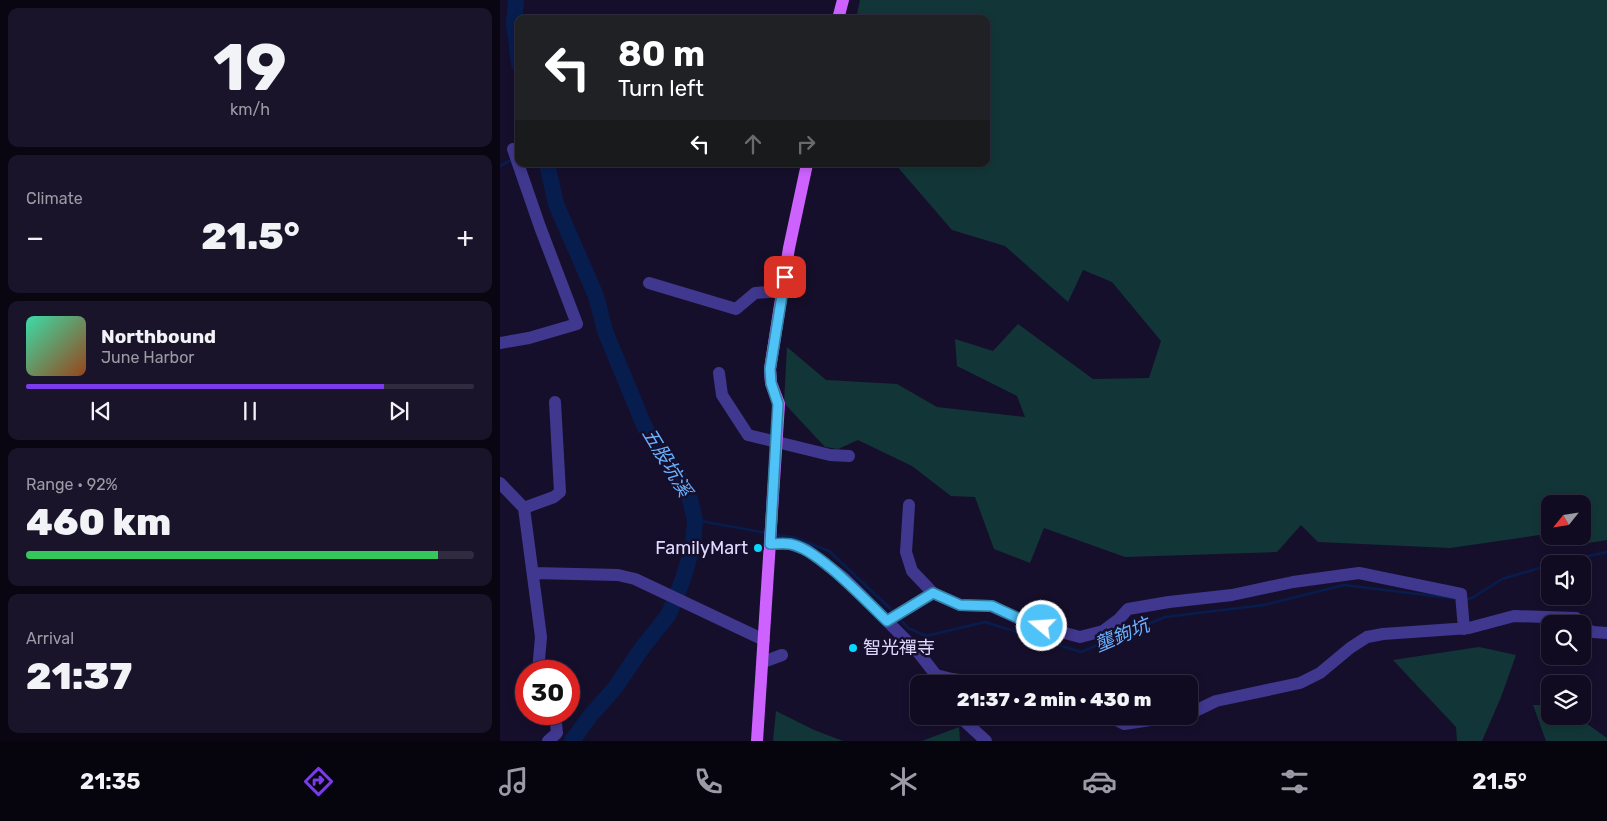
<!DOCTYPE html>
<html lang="en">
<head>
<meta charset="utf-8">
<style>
	:root { --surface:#100b21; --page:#19142a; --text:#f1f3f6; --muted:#9c9ba5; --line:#302b3f; --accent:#7c3aed }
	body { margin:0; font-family:Rubik,"Noto Sans TC",sans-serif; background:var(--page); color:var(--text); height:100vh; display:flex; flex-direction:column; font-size:19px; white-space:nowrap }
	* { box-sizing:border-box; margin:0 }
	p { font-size:16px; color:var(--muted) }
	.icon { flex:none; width:28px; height:28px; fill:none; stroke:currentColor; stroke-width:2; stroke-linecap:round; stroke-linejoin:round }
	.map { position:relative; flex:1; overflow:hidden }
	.side { display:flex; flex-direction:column; gap:8px; padding:8px; background:#090612; width:500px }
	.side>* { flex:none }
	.hud { position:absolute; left:15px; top:15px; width:475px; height:152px; border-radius:10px; box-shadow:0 2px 8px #0003,0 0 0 1px var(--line); background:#202124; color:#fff; overflow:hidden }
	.needle { width:32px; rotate:240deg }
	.fabs { position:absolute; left:1041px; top:495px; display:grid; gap:10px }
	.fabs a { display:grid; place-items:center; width:50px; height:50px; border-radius:10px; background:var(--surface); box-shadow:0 2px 8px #0003,0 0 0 1px var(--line); font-size:25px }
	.speed { position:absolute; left:15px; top:660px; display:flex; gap:10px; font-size:25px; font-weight:700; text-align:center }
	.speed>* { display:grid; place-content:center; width:65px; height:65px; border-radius:50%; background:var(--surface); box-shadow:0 2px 8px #0003,0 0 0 1px var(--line); line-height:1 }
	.speed .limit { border:8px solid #d22; background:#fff; color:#111 }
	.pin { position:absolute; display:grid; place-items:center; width:42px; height:42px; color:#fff; margin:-21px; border-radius:10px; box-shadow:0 2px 8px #0006 }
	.me { position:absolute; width:55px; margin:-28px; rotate:288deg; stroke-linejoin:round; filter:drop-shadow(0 0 4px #0008) }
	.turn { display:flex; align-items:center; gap:18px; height:105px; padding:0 20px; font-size:22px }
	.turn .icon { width:65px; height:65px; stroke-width:2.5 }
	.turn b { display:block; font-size:35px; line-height:42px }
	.lanes { display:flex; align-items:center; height:48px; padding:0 20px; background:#0003; justify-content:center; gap:25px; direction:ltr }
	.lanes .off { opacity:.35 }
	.big { font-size:38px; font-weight:800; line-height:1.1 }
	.side .tile { flex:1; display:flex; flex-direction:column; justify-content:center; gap:8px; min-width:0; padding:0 18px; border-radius:10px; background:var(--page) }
	.side .dial { align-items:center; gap:0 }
	.dial b { font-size:65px; line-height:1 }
	.song { display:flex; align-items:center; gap:15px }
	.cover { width:60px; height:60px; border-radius:8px; background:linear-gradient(135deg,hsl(160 70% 55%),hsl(20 70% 35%)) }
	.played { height:5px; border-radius:2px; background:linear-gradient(90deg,var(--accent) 80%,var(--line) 80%) }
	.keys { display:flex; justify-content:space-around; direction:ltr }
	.heat { display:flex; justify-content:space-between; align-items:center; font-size:28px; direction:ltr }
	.charge { height:8px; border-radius:4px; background:linear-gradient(90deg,#34c759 92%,var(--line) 0) }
	.trip { position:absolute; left:410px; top:675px; width:288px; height:50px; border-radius:10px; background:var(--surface); box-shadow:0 2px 8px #0003,0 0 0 1px var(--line); font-weight:800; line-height:50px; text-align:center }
	.tabs { display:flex; height:80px; justify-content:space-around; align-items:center; background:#06040d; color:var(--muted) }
	.tabs .icon { width:35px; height:35px }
	.tabs .active { color:var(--accent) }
	.tabs b { font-size:22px; color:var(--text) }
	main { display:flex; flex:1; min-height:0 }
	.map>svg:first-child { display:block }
	.green { fill:#123637; fill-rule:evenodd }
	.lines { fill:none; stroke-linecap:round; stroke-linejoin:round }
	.stream { stroke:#071d4e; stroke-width:2.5 }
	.river { stroke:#071d4e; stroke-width:16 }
	.minor { stroke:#40388e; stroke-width:12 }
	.major { stroke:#cd62ff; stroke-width:12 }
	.route-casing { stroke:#337fa1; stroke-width:12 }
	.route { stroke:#4fc3f7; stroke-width:9 }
	.poi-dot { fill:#07d8ff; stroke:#160f2c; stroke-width:2 }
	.labels { text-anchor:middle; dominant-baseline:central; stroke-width:5; stroke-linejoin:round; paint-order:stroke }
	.poi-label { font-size:18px; fill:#e1dbff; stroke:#160f2c; text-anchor:end }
	.water-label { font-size:19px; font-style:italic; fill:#69b1ff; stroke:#160f2c }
</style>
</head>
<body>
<main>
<section class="side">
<div class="tile dial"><b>19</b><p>km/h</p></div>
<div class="tile"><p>Climate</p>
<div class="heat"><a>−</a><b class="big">21.5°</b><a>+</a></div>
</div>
<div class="tile">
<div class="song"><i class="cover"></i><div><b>Northbound</b><p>June Harbor</p></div></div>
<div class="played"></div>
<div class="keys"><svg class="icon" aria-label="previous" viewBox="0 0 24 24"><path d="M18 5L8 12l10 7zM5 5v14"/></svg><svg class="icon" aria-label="pause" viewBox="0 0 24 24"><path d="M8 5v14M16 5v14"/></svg><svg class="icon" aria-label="next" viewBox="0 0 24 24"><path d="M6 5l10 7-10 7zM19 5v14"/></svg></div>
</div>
<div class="tile"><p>Range · 92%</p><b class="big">460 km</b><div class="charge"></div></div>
<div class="tile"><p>Arrival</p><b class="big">21:37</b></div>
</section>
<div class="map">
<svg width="1107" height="741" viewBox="0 0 1107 741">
	<rect width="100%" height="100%" fill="#160f2c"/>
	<path class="green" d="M360 0H1107V540L1083 544 1039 535 950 548 818 542 801 525 777 552 625 557 544 528 530 563 494 549 475 497 451 496 412 466 358 440 338 449 325 447 284 403 287 347 326 380 397 384 437 407 525 417 517 396 457 366 455 339 493 351 518 324 593 379 649 378 661 341 612 282 583 270 568 302 505 246 452 230 395 164H486V19H356ZM1050 504H1082V536H1050Z
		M979 647 1016 655 1001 697 982 741H957L956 727 893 660Z
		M1033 705H1050V716H1076L1107 738V741H1046Z
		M276 711 314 730 343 741H273Z
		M459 727 460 741H422Z"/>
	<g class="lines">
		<path class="stream" d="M0 166 11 160
			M195 520 267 533
			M275 535 293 537 329 551 395 613
			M1054 564 1107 552
			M967 599 972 598 1002 579 1050 565
			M400 619 408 628 426 636 485 622 581 652 665 617 764 605 844 585 959 599"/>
		<path class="river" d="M16 0 14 23 19 64
			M47 164 56 204 96 296 105 331 146 430 179 477 190 499 195 520 193 545 183 579 169 614 142 648 115 688 90 716 72 741"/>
		<path class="minor" d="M149 283 236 309 255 293 283 291
			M0 343 29 338 77 324 40 227 13 149
			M219 373 222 395 248 435 330 455 349 456
			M0 483 24 508 41 637 38 671
			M409 505 406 552 412 571 433 593
			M24 508 54 497 60 492 55 402
			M270 544H290L307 550 344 578 418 652 436 675 452 679 489 684
			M34 573 118 575 135 579 264 640
			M387 621 433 593 460 605 491 606 531 624 580 637 603 631 619 619 628 609 669 602 732 595 793 582 859 573 961 594 964 629
			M1082 628 1093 632 1107 633
			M263 662 282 655
			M689 714 716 701 800 683 820 673 850 648 867 637 883 634 969 628 1014 616 1076 618 1079 624
			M459 716 486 741
			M609 716 624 724 677 716
			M48 741 57 733 55 714"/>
		<path class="major" d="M338 19 343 0
			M257 741 279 404 271 383 270 369 289 248 307 164"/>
	</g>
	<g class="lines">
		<g class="route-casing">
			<path id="route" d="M285 277 270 369 271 383 278 404 270 544C276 544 283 543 290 544 317 548 366 601 387 621L433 593 460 605 492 606 531 624 542 626"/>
		</g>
		<use href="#route" class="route"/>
	</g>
	<g class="poi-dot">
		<circle cx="258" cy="548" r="5"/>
		<circle cx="353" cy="648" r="5"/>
	</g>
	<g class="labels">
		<g class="poi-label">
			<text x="248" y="548">FamilyMart</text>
			<text x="363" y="648" text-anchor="start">智光禪寺</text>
		</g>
		<g class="water-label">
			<text transform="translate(167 462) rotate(59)">五股坑溪</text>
			<text transform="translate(622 635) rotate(-23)">壟鉤坑</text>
		</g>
	</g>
</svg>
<div class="fabs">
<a><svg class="needle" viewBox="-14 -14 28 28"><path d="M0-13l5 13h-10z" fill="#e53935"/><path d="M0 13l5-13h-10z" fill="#9c9ba5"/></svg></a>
<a><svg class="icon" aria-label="sound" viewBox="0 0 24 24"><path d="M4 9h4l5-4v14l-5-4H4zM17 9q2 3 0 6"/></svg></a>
<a><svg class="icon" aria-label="search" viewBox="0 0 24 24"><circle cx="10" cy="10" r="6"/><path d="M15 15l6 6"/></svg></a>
<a><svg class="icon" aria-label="layers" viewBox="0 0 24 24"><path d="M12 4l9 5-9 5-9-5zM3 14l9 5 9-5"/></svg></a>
</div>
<div class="speed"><div class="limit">30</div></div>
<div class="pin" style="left:285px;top:277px;background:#d93025"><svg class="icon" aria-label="arrive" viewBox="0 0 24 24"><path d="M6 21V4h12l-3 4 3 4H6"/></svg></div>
<svg class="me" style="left:542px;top:626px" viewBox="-20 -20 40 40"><circle r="17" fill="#4fc3f7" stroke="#fff" stroke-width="3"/><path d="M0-11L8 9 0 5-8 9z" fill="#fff"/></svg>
<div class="trip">21:37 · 2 min · 430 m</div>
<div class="hud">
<div class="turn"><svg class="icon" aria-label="left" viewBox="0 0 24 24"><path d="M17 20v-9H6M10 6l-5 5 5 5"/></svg><div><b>80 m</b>Turn left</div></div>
<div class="lanes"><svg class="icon" aria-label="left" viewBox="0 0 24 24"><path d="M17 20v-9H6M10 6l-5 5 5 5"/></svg><svg class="icon off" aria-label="ahead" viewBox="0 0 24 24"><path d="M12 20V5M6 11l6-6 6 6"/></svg><svg class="icon off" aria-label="right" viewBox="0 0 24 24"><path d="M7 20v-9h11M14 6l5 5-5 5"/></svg></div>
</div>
</div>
</main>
<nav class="tabs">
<b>21:35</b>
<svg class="icon active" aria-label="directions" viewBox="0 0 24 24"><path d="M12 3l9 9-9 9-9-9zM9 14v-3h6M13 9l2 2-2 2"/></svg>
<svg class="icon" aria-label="music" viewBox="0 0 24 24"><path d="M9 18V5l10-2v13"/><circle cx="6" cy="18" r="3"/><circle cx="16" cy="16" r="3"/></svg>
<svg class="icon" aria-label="phone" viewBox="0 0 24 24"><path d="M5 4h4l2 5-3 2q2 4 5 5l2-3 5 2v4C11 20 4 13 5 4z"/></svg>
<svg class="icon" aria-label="climate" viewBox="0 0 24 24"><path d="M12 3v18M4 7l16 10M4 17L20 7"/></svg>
<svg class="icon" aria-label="car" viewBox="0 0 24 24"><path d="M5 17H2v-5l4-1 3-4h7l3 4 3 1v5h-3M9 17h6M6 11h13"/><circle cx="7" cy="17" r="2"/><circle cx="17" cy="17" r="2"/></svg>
<svg class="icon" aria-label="filters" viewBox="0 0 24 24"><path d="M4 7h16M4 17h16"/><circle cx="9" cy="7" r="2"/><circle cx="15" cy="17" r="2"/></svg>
<b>21.5°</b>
</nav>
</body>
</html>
